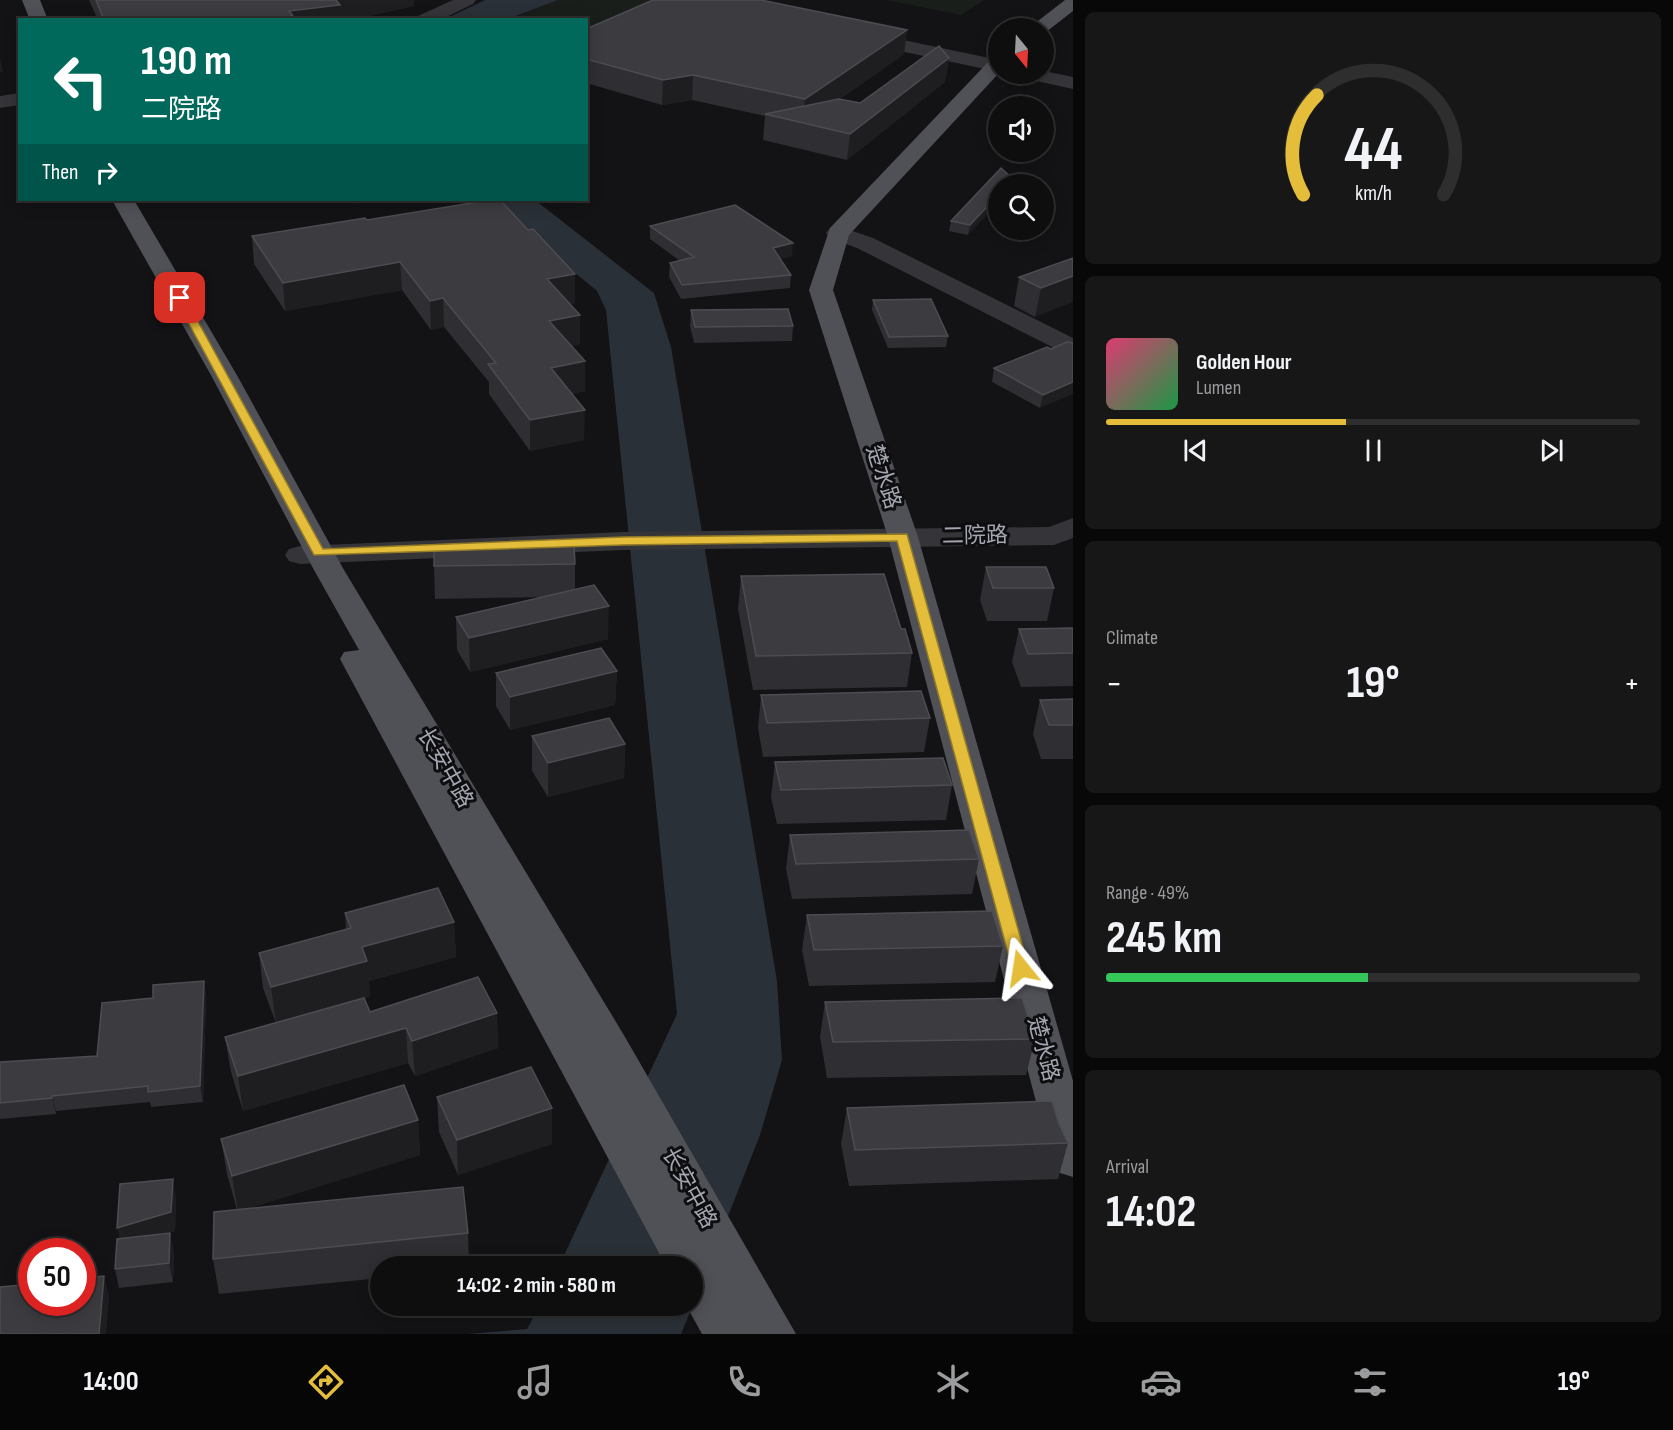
<!DOCTYPE html>
<html lang="en">
<head>
<meta charset="utf-8">
<style>
	:root { --surface:#0e0e0f; --page:#171718; --text:#f1f3f6; --muted:#9b9c9e; --line:#2e2e2f; --accent:#e4bd3a }
	body { margin:0; font-family:"Sofia Sans Condensed","Noto Sans SC",sans-serif; background:var(--page); color:var(--text); height:100vh; display:flex; flex-direction:column; font-size:22px; white-space:nowrap }
	* { box-sizing:border-box; margin:0 }
	p { font-size:20px; color:var(--muted) }
	.icon { flex:none; width:33px; height:33px; fill:none; stroke:currentColor; stroke-width:2; stroke-linecap:round; stroke-linejoin:round }
	.map { position:relative; flex:1; overflow:hidden }
	.details { display:flex; flex-direction:column; gap:12px; padding:12px; background:#080808; width:600px }
	.details>* { flex:none }
	.banner { position:absolute; left:18px; top:18px; width:570px; height:183px; border-radius:0px; box-shadow:0 3px 15px #0003,0 0 0 2px var(--line); background:#00695c; color:#fff; overflow:hidden }
	.needle { width:39px; rotate:162deg }
	.tools { position:absolute; left:988px; top:18px; display:grid; gap:12px }
	.tools a { display:grid; place-items:center; width:66px; height:66px; border-radius:50%; background:var(--surface); box-shadow:0 3px 15px #0003,0 0 0 2px var(--line); font-size:30px }
	.speed { position:absolute; left:18px; top:1238px; display:flex; gap:12px; font-size:30px; font-weight:700; text-align:center }
	.speed>* { display:grid; place-content:center; width:78px; height:78px; border-radius:50%; background:var(--surface); box-shadow:0 3px 15px #0003,0 0 0 2px var(--line); line-height:1 }
	.speed .limit { border:9px solid #d22; background:#fff; color:#111 }
	.pin { position:absolute; display:grid; place-items:center; width:51px; height:51px; color:#fff; margin:-26px; border-radius:12px; box-shadow:0 3px 9px #0006 }
	.me { position:absolute; width:66px; margin:-33px; rotate:345deg; stroke-linejoin:round; filter:drop-shadow(0 0 4px #0008) }
	.turn { display:flex; align-items:center; gap:21px; height:126px; padding:0 24px; font-size:27px }
	.turn .icon { width:78px; height:78px; stroke-width:2.5 }
	.turn b { display:block; font-size:42px; line-height:51px }
	.then { display:flex; align-items:center; height:57px; padding:0 24px; background:#0003; gap:12px; font-size:22px }
	.big { font-size:45px; font-weight:700; line-height:1.1 }
	.details .widget { flex:1; display:flex; flex-direction:column; justify-content:center; gap:9px; min-width:0; padding:0 21px; border-radius:9px; background:var(--page) }
	.details .dial { align-items:center; gap:0 }
	.dial svg { height:156px; overflow:visible; fill:none; stroke:var(--line); stroke-width:7; stroke-linecap:round; text-anchor:middle }
	.dial text { fill:var(--text); stroke:none }
	.song { display:flex; align-items:center; gap:18px }
	.cover { width:72px; height:72px; border-radius:9px; background:linear-gradient(135deg,hsl(340 70% 55%),hsl(140 70% 35%)) }
	.played { height:6px; border-radius:3px; background:linear-gradient(90deg,var(--accent) 45%,var(--line) 45%) }
	.keys { display:flex; justify-content:space-around; direction:ltr }
	.heat { display:flex; justify-content:space-between; align-items:center; font-size:33px; direction:ltr }
	.charge { height:9px; border-radius:4px; background:linear-gradient(90deg,#34c759 49%,var(--line) 0) }
	.trip { position:absolute; left:370px; top:1256px; width:333px; height:60px; border-radius:30px; background:var(--surface); box-shadow:0 3px 15px #0003,0 0 0 2px var(--line); font-weight:700; line-height:60px; text-align:center }
	.menu { display:flex; height:96px; justify-content:space-around; align-items:center; background:#060606; color:var(--muted) }
	.menu .icon { width:42px; height:42px }
	.menu .selected { color:var(--accent) }
	.menu b { font-size:27px; color:var(--text) }
	main { display:flex; flex:1; min-height:0 }
	.map>svg:first-child { display:block }
	.green { fill:#191e1a }
	.water { fill:#2a3037 }
	.lines { fill:none; stroke-linecap:round; stroke-linejoin:round }
	.minor { fill:#343439; fill-rule:evenodd }
	.major { fill:#505157; fill-rule:evenodd }
	.wall { fill:#2f2e32 }
	.shaded-wall { fill:#1e1d20 }
	.building { fill:#3c3b40; stroke:#4c4c52; stroke-width:1.5 }
	.route { fill:#e4bd3a; stroke:#947b26; stroke-width:1.5 }
	.labels { text-anchor:middle; dominant-baseline:central; stroke-width:6; stroke-linejoin:round; paint-order:stroke }
	.street-label { font-size:22px; fill:#a5a8b3; stroke:#0e0d0f }
</style>
</head>
<body>
<main>
<div class="map">
<svg width="1073" height="1334" viewBox="0 0 1073 1334">
	<rect width="100%" height="100%" fill="#131214"/>
	<path class="green" d="M558 0H652L587 28 586 20H508Z
		M887 0H984L961 15Z"/>
	<path class="water" d="M485 0H558L508 19H445Z
		M487 200H535L654 293 671 347 777 981 782 1060 760 1135 693 1305V1266H559L677 1014 606 310 597 291Z
		M540 1305H693L681 1334H467L527 1329Z"/>
	<g class="lines">
		<path class="minor" d="M453 0H476L473 4 440 20H415L418 16Z
			M860 31 999 60V72L853 41 851 37 853 33Z
			M1044 71 1073 77V89L1023 78 1020 74H1044Z
			M20 93V105L0 108V96Z
			M838 226 873 238 1073 338V356L1064 353 857 248 830 238 826 233 830 228Z
			M1073 518V538L1054 545 623 550 300 564 289 561 285 555 289 549 300 546 623 532 1049 527Z"/>
		<path class="major" d="M22 0H40L48 20H30Z
			M1065 0H1073V11L1046 32H1044V28H1031L1034 24Z
			M999 56V73L849 235 833 290 918 537 1073 1081V1177L1057 1172 1051 1159 888 537 809 290 830 228 992 58Z
			M112 200H134L238 377 344 570 625 1037 796 1334H702L686 1305H693V1266H666L340 659 344 652 359 650 314 570 212 377Z"/>
	</g>
	<path class="wall" d="M89 0H414V6L350 20H98Z
		M586 29 907 30 904 54 840 99 860 103 949 58 945 82 847 160 763 140 765 116 692 100 662 105 586 83Z
		M1001 168 968 235 949 231 951 221Z
		M367 220 528 230 575 274V303L570 304 580 315V344L572 346 585 361V391L572 394 584 440 530 451 489 394V382L444 327 431 330 402 290 285 311 254 264 252 236Z
		M650 226 792 256 780 259 791 275 790 288 681 299 669 277 670 263 680 261 650 239Z
		M1073 258 1035 317 1014 306 1019 277Z
		M873 300 948 336 946 347 888 348 872 310Z
		M691 310 793 326 792 341 694 343 690 326Z
		M1067 342 1040 408 992 382 994 368 1051 349Z
		M575 564V589L608 639 470 672 457 650 456 617 542 597 435 599 434 566Z
		M986 567 1054 588 1047 621H987L980 600Z
		M741 576 901 629 912 653 907 687 753 690 738 609Z
		M1073 628V686L1021 687 1012 662 1019 629Z
		M617 671 615 705 510 730 496 706V673Z
		M761 695 930 718 924 752 763 757 758 728Z
		M1073 699V759H1041L1033 734 1040 700Z
		M532 736 625 744 624 778 548 797 532 771Z
		M775 762 952 785 946 820 777 824 771 797Z
		M790 835 979 859 972 894 792 899 786 869Z
		M345 913 454 922 456 957 369 981 370 996 364 998 370 1012 497 1013 498 1048 415 1076 408 1063 243 1111 231 1072 225 1037 276 1023 263 988 259 953 346 929Z
		M807 915 1003 946 995 982 809 986 802 950Z
		M204 981 206 996 203 1102 151 1107 150 1102 56 1111V1114L0 1119V1062L97 1056 153 998Z
		M825 1002 1035 1039 1026 1075 827 1078 820 1037Z
		M437 1097 552 1108V1144L458 1175 439 1132Z
		M847 1108 1059 1124 1068 1143 1058 1179 849 1186 841 1144Z
		M418 1120 420 1155 245 1209 468 1233 469 1266H381V1278L219 1294 213 1259 237 1210 227 1174 221 1139Z
		M176 1198 175 1231 164 1234 174 1252 173 1282 119 1288 115 1269 120 1239Z"/>
	<path class="shaded-wall" d="M335 0H414V6L350 20H264L289 11Z
		M907 30 904 54 804 124 802 123 805 99Z
		M0 58 3 72H0Z
		M949 58 945 82 847 160 850 134Z
		M693 75 692 100 662 105 663 80Z
		M999 194V202L968 235 970 225Z
		M353 200H378L353 204Z
		M793 243 792 256 772 261 773 248Z
		M400 262 402 290 285 311 283 283Z
		M575 274V303L547 308V279Z
		M1073 276V302L1035 317 1041 288Z
		M443 298 444 327 431 330 430 301Z
		M580 315V344L549 350V321Z
		M585 361V391L551 398V368Z
		M1073 382V394L1040 408 1043 395Z
		M585 410 584 440 530 451V420Z
		M609 606 608 639 470 672 469 638Z
		M617 671 615 705 510 730V697Z
		M625 744 624 778 548 797V763Z
		M454 922 456 957 369 981 370 996 276 1023 271 987 362 947Z
		M204 981 206 996 203 1102 200 1086Z
		M497 1013 498 1048 415 1076 412 1041Z
		M406 1028 408 1063 243 1111 238 1076Z
		M52 1096 56 1111V1114L52 1098Z
		M552 1108V1144L458 1175 457 1140Z
		M418 1120 420 1155 238 1212 232 1176Z
		M173 1179 176 1198 175 1231 122 1247 117 1228Z
		M170 1233 174 1252 173 1282 169 1263Z
		M104 1276 109 1295 106 1334H99Z"/>
	<path class="building" d="M96 0H336L340 5 289 11 293 16 264 20H104Z
		M653 0H761L907 30 805 99 693 75 663 80 586 59V29Z
		M939 46 949 58 850 134 765 114 839 99 860 103Z
		M1001 168 1013 179 1008 184H999V194L970 225 951 221Z
		M490 200H500L528 230 533 229 575 274 547 279 580 315 549 321 585 361 551 368 585 410 530 420 488 364 496 363 443 298 430 301 400 262 283 283 252 236 365 218 367 220Z
		M735 205 793 243 773 248 791 275 682 285 670 263 694 257 650 226Z
		M1073 258V276L1041 288 1019 277Z
		M931 299 948 336 889 337 873 300Z
		M788 309 793 326 695 327 691 310Z
		M1067 342 1073 343V382L1043 395 994 368 1047 347 1051 349Z
		M574 544 575 564 434 566V546Z
		M986 567H1046L1054 588H993Z
		M884 574 901 629H905L912 653 756 656 741 576Z
		M594 585 609 606 469 638 456 617Z
		M1073 628V653L1028 654 1019 629Z
		M601 648 617 671 510 697 496 673Z
		M921 691 930 718 767 723 761 695Z
		M1073 699V725H1049L1040 700Z
		M609 718 625 744 548 763 532 736Z
		M943 758 952 785 781 790 775 762Z
		M969 830 979 859 796 864 790 835Z
		M438 888 454 922 362 947 367 961 271 987 259 953 351 928 345 913Z
		M992 911 1003 946 814 950 807 915Z
		M478 977 497 1013 412 1041 406 1028 238 1076 225 1037 364 998 370 1012Z
		M204 981 200 1086 148 1092V1086L52 1096V1098L0 1103V1062L97 1056 102 1003 153 998V985Z
		M1022 998 1035 1039 833 1042 825 1002Z
		M531 1067 552 1108 457 1140 437 1097Z
		M404 1085 418 1120 232 1176 221 1139Z
		M1052 1101 1059 1124 1068 1143 855 1150 847 1108Z
		M173 1179 171 1212 117 1228 120 1184Z
		M463 1187 468 1233 213 1259 214 1212Z
		M170 1233 169 1263 115 1269 117 1239Z
		M104 1276 99 1334H0V1287L32 1284V1302H82V1278Z"/>
	<path class="route" d="M180 295 185 298 323 549 623 537 907 534 1029 968 1026 972 1021 974 1015 972 1012 968 897 541 623 545 314 555 175 298Z"/>
	<g class="labels">
		<g class="street-label">
			<text transform="translate(883 477) rotate(72)">楚水路</text>
			<text transform="translate(975 536) rotate(-1)">二院路</text>
			<text transform="translate(445 768) rotate(60)">长安中路</text>
			<text transform="translate(1043 1049) rotate(75)">楚水路</text>
			<text transform="translate(689 1188) rotate(61)">长安中路</text>
		</g>
	</g>
</svg>
<div class="tools">
<a><svg class="needle" viewBox="-14 -14 28 28"><path d="M0-13l5 13h-10z" fill="#e53935"/><path d="M0 13l5-13h-10z" fill="#9b9c9e"/></svg></a>
<a><svg class="icon" aria-label="sound" viewBox="0 0 24 24"><path d="M4 9h4l5-4v14l-5-4H4zM17 9q2 3 0 6"/></svg></a>
<a><svg class="icon" aria-label="search" viewBox="0 0 24 24"><circle cx="10" cy="10" r="6"/><path d="M15 15l6 6"/></svg></a>
</div>
<div class="speed"><div class="limit">50</div></div>
<div class="pin" style="left:180px;top:298px;background:#d93025"><svg class="icon" aria-label="arrive" viewBox="0 0 24 24"><path d="M6 21V4h12l-3 4 3 4H6"/></svg></div>
<svg class="me" style="left:1021px;top:968px" viewBox="-20 -20 40 40"><path d="M0-17L14 15 0 8-14 15z" fill="#e4bd3a" stroke="#fff" stroke-width="4"/></svg>
<div class="trip">14:02 · 2 min · 580 m</div>
<div class="banner">
<div class="turn"><svg class="icon" aria-label="left" viewBox="0 0 24 24"><path d="M17 20v-9H6M10 6l-5 5 5 5"/></svg><div><b>190 m</b>二院路</div></div>
<div class="then">Then<svg class="icon" aria-label="right" viewBox="0 0 24 24"><path d="M7 20v-9h11M14 6l5 5-5 5"/></svg></div>
</div>
</div>
<section class="details">
<div class="widget dial"><svg viewBox="0 0 100 80">
<path d="M14 69A42 42 0 1 1 86 69"/>
<path d="M14 69A42 42 0 0 1 21 18" stroke="#e4bd3a"/>
<text x="50" y="56" font-size="32" font-weight="700">44</text>
<text x="50" y="72" font-size="11">km/h</text>
</svg></div>
<div class="widget">
<div class="song"><i class="cover"></i><div><b>Golden Hour</b><p>Lumen</p></div></div>
<div class="played"></div>
<div class="keys"><svg class="icon" aria-label="previous" viewBox="0 0 24 24"><path d="M18 5L8 12l10 7zM5 5v14"/></svg><svg class="icon" aria-label="pause" viewBox="0 0 24 24"><path d="M8 5v14M16 5v14"/></svg><svg class="icon" aria-label="next" viewBox="0 0 24 24"><path d="M6 5l10 7-10 7zM19 5v14"/></svg></div>
</div>
<div class="widget"><p>Climate</p>
<div class="heat"><a>−</a><b class="big">19°</b><a>+</a></div>
</div>
<div class="widget"><p>Range · 49%</p><b class="big">245 km</b><div class="charge"></div></div>
<div class="widget"><p>Arrival</p><b class="big">14:02</b></div>
</section>
</main>
<nav class="menu">
<b>14:00</b>
<svg class="icon selected" aria-label="directions" viewBox="0 0 24 24"><path d="M12 3l9 9-9 9-9-9zM9 14v-3h6M13 9l2 2-2 2"/></svg>
<svg class="icon" aria-label="music" viewBox="0 0 24 24"><path d="M9 18V5l10-2v13"/><circle cx="6" cy="18" r="3"/><circle cx="16" cy="16" r="3"/></svg>
<svg class="icon" aria-label="phone" viewBox="0 0 24 24"><path d="M5 4h4l2 5-3 2q2 4 5 5l2-3 5 2v4C11 20 4 13 5 4z"/></svg>
<svg class="icon" aria-label="climate" viewBox="0 0 24 24"><path d="M12 3v18M4 7l16 10M4 17L20 7"/></svg>
<svg class="icon" aria-label="car" viewBox="0 0 24 24"><path d="M5 17H2v-5l4-1 3-4h7l3 4 3 1v5h-3M9 17h6M6 11h13"/><circle cx="7" cy="17" r="2"/><circle cx="17" cy="17" r="2"/></svg>
<svg class="icon" aria-label="filters" viewBox="0 0 24 24"><path d="M4 7h16M4 17h16"/><circle cx="9" cy="7" r="2"/><circle cx="15" cy="17" r="2"/></svg>
<b>19°</b>
</nav>
</body>
</html>
